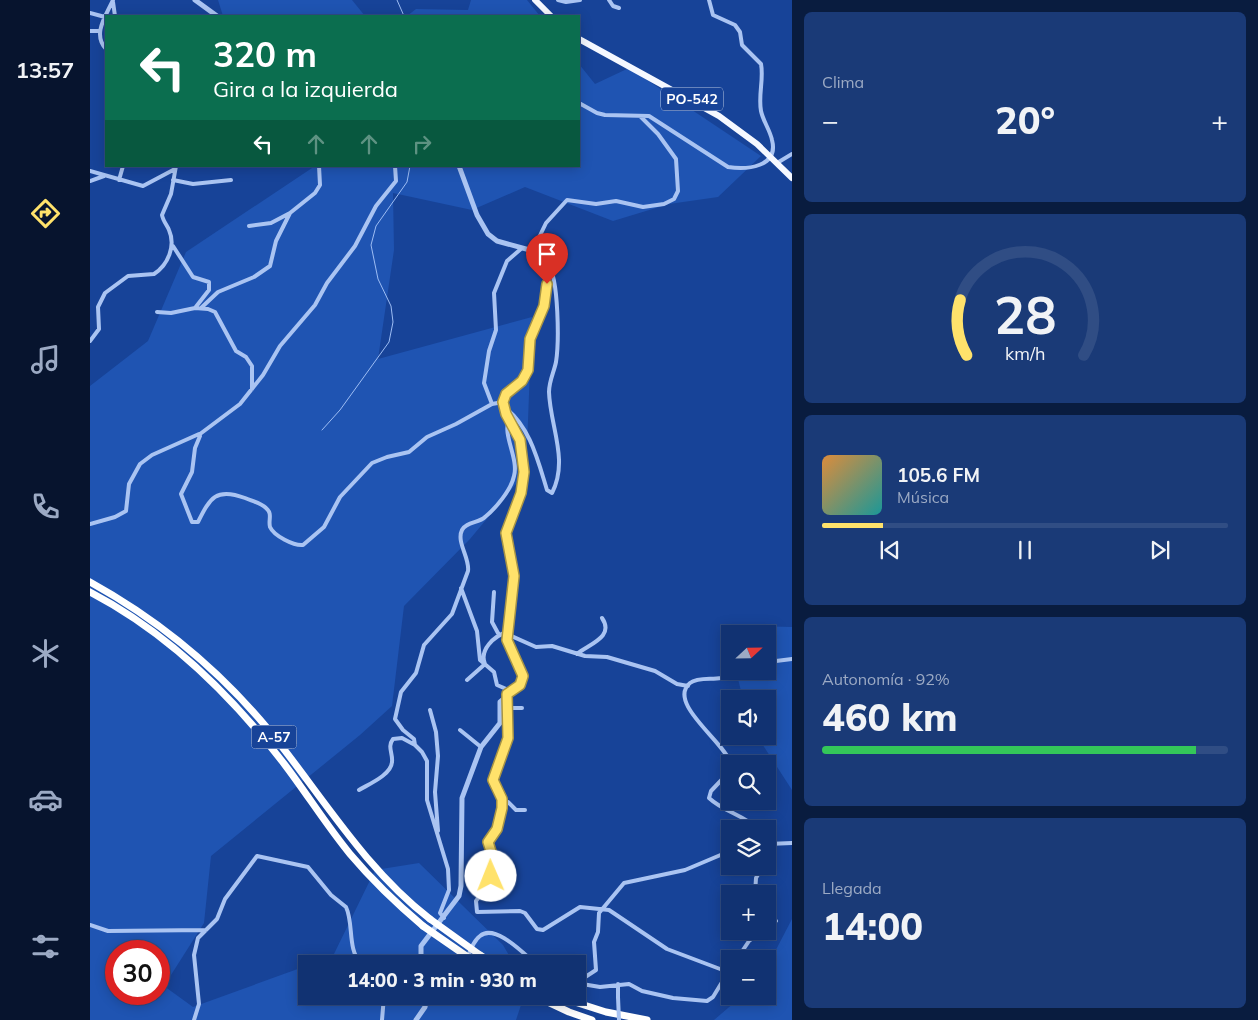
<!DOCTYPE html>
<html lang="es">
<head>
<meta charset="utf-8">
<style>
	:root { --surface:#113272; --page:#1a3a77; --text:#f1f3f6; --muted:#9caac4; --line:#304d84; --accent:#ffe26b }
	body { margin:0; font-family:Mulish,sans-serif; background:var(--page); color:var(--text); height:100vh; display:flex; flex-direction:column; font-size:19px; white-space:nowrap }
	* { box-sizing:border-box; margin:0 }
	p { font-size:16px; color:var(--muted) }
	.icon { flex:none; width:28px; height:28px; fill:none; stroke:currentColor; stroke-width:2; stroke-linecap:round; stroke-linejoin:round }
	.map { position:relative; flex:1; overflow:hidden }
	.details { display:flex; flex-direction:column; gap:12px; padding:12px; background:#091c3f; width:466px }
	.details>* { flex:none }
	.banner { position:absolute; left:15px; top:15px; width:475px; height:152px; border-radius:0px; box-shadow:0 2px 12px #0003,0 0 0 1px var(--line); background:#0b6e4f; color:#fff; overflow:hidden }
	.needle { width:32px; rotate:68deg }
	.controls { position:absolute; left:631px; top:625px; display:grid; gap:10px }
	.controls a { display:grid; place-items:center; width:55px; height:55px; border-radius:0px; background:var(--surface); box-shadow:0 2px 12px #0003,0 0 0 1px var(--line); font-size:25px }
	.speed { position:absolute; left:15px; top:940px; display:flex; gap:10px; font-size:25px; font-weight:700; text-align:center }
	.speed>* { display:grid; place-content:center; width:65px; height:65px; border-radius:50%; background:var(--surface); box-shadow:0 2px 12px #0003,0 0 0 1px var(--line); line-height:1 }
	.speed .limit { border:8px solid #d22; background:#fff; color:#111 }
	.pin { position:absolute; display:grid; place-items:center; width:42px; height:42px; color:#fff; margin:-51px -21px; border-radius:50% 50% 50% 0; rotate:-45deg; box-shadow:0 0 5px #0007 }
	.pin .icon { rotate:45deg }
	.me { position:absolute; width:55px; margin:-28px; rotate:359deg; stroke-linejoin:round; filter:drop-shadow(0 0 4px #0008) }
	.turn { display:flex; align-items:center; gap:18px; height:105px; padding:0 25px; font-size:22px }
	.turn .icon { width:65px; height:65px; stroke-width:2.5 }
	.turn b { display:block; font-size:35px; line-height:42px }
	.lanes { display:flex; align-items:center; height:48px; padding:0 25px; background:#0003; justify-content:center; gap:25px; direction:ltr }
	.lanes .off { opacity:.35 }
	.big { font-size:38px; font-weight:800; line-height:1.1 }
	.details .card { flex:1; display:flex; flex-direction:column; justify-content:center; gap:8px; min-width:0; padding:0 18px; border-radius:8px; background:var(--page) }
	.details .dial { align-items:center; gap:0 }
	.dial svg { height:130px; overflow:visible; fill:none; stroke:var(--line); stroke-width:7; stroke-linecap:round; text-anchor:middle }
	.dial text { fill:var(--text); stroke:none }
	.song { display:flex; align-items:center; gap:15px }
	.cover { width:60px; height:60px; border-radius:8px; background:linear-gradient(135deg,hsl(30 70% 55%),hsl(180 70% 35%)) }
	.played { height:5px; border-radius:2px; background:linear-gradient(90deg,var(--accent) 15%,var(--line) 15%) }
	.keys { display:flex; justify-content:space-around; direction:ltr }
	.heat { display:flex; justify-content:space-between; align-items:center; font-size:28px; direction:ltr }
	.charge { height:8px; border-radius:4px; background:linear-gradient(90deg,#34c759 92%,var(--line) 0) }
	.trip { position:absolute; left:208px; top:955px; width:288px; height:50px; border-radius:0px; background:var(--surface); box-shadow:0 2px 12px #0003,0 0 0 1px var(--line); font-weight:800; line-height:50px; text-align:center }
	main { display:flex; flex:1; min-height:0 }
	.dock { display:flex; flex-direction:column; width:90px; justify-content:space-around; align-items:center; background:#07142e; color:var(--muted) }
	.dock .icon { width:35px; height:35px }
	.dock .selected { color:var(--accent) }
	.dock b { font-size:22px; color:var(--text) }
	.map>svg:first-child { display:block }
	.green { fill:#1f54b2; fill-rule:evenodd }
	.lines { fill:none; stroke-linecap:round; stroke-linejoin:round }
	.stream { stroke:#9dbdf4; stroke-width:1 }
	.minor { stroke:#aac4f2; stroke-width:4 }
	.tertiary { stroke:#aac4f2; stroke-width:5 }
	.primary { stroke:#f5f8ff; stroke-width:6 }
	.motorway { stroke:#fff; stroke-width:7 }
	.minor-bridge { stroke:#aac4f2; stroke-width:4 }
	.motorway-bridge { stroke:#fff; stroke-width:7 }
	.route-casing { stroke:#a69346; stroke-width:12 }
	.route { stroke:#ffe26b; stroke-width:9 }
	.labels { text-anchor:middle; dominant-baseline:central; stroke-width:5; stroke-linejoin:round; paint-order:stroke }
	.shield { fill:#174398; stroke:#b9c7e0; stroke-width:1 }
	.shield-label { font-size:14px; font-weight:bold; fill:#fff }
</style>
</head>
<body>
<main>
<nav class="dock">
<b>13:57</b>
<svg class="icon selected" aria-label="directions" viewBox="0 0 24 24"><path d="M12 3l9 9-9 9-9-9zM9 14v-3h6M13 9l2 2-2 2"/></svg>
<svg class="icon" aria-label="music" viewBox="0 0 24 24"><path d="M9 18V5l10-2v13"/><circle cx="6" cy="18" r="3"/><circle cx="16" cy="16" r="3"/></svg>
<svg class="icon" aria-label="phone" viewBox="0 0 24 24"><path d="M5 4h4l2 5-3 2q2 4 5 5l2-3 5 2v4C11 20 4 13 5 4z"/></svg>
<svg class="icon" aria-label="climate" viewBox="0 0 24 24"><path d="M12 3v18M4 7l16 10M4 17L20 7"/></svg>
<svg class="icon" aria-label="car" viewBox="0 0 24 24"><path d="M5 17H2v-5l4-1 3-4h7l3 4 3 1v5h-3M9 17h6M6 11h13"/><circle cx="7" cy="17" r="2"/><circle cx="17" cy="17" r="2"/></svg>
<svg class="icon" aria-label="filters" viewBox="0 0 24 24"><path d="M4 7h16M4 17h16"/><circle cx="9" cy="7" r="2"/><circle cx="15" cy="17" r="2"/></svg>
</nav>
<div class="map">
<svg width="702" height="1020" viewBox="0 0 702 1020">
	<rect width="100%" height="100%" fill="#174398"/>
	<path class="green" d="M128 0H262L275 16H133Z
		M381 0H437L450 16H317L326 9 378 10Z
		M489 64 505 84 539 68 671 156 628 197 579 204 523 221 435 187 382 210 303 193 304 250 288 359 442 317 436 472 380 539 314 606 302 706 270 735 121 856 114 923 74 986 103 1007 216 966V996H434L426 1020H0V386L58 341 96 252 225 166H489ZM26 951H69V994H26Z
		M664 626 702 627V790L667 736H678V699H653L646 671H678V634H661Z
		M329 863 413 945 424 964H223L243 956 285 870Z
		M702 919V1020H624L652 996H678V965Z"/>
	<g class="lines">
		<path class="stream" d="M307 0 314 16
			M232 430 250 410 299 342 303 322 301 306 288 279 281 245 286 226 317 182 320 166"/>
		<path class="minor" d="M468 0 476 2 490 0
			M519 0 523 6 529 8
			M23 2 25 16
			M0 13 15 17
			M0 31H9
			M16 49C2 34 16 16 23 0
			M489 103 507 113 515 115 559 116 638 167C657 170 689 167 682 140 680 130 673 121 671 111 668 95 674 79 671 64L652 45 650 32 645 25 623 15 619 0
			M687 163 702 154
			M0 171 53 186 85 169
			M29 180 33 166
			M83 180 103 184 141 180
			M0 181 14 176
			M159 226 181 223 200 213
			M83 246 103 277 119 282V290L105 308 118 309 125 312 146 351 156 357 162 366V389
			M443 250 456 223 477 200 506 204 526 201 553 207 574 204 584 199 588 191 586 159 568 134 550 116
			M111 308 128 292 164 277 180 266 186 241 200 213 225 193 230 185 229 166
			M67 312 81 313 105 308
			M0 341 9 329 8 307 15 293 38 276 64 274C78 265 86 246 79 230 77 225 73 221 72 215L81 194 86 166
			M402 404 394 383 399 351 406 330 404 293 417 261 432 248
			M414 407C440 426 448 461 457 490L462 493C479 460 460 426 459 392 459 381 464 372 466 362 469 343 469 279 458 264
			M110 434 150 404 173 375 190 346 225 305 237 283 265 246 286 206 306 181 305 166
			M0 524 25 517 36 511 39 484 50 464 62 455 109 434 110 436 105 448 102 472 91 494 102 522H108C120 498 126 487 155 498 162 501 171 503 176 508 183 514 178 520 180 527 184 536 204 546 213 545L234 527 250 497 282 463 297 457 319 452 337 437 366 424 402 404 413 402
			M371 588 387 631 390 660 404 672 407 685 421 691
			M404 592 402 622 409 635
			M417 634 446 647 462 646 495 656 517 657 565 671 587 684 598 686
			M487 654C499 644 525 637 512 618
			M678 662 702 659
			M395 664C389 650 404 636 417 632
			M377 680 395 664
			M417 696 418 738 403 780C404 788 409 791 412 798 417 813 405 830 398 842L404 866 397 886 386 901 387 912 430 911 435 913 447 929 453 930 490 907 519 910 577 949 638 972
			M416 708H432
			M340 710 346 732 348 756 345 792 348 831
			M370 730 391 747
			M325 745 324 739 313 730 305 719 311 692 326 673 334 645 362 614 378 571C380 558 366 542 372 530 376 522 389 523 395 517 406 508 421 490 424 476 429 459 412 434 419 420
			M641 764C636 743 576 703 600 683 608 677 622 680 631 678 637 676 644 673 650 671
			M640 771 621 791 619 798C634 812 654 815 668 829
			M269 790C279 784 301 775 302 762 303 753 297 747 303 739L312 738 325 745 332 752 337 761V800L358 869 359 890 350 913 354 918
			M412 801 418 802 426 810H435
			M678 839 683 848 678 859
			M678 844 702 843
			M665 894 666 878 673 866
			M678 911 686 921 678 927
			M0 925 18 931 116 930
			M647 959 659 941 672 931
			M375 964C379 955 382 942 390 936 405 923 434 954 446 964
			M486 983 506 970 504 942 508 932 509 913 534 883 595 870 640 851
			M486 983 510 987 539 984 552 991 583 998 617 1001 623 997 640 969
			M528 984V997
			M104 1020 109 1004 104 955 108 938 127 919 135 899 167 856 218 867 241 895 256 907C264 924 257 949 271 964
			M292 1020 294 996"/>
		<path class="tertiary" d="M105 0 127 16
			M331 964V946L369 896 371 886 372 798 391 747 410 723V702L430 685 433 676 417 640 424 576 416 533 431 493 434 472 430 440 416 414 413 402 415 394 432 381 438 370 442 333 456 299 457 264 447 252 407 241 398 234 387 215 369 166
			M326 1020 335 1007 337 996"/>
		<path class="primary" d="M445 0 461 16
			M489 39 629 116 667 144 702 178"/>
		<path class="motorway" d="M0 582C67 619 129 670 178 729 231 794 273 867 340 919
			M0 592C77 632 143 697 195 765 217 794 237 826 260 854 282 880 307 904 333 926
			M390 955 404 964
			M445 996 479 1012 502 1020
			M466 996 516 1012 557 1020"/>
		<path class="minor-bridge" d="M528 997 529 1020"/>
		<path class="motorway-bridge" d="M340 919 390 955
			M333 926 385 962"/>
	</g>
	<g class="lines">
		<g class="route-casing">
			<path id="route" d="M401 876 404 861 398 842 407 829 412 808V799L403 780 418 738 417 694 430 685 433 676 417 640 424 576 416 533 431 493 434 472 430 440 416 414 413 402 416 394 432 381 438 370 440 339 454 306 457 284"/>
		</g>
		<use href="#route" class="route"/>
	</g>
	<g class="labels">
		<g class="shield">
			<rect x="571" y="87.5" width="62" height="23" rx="4"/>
			<rect x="161.5" y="725.5" width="45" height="23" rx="4"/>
		</g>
		<g class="shield-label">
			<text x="602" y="99">PO-542</text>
			<text x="184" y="737">A-57</text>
		</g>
	</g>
</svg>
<div class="controls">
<a><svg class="needle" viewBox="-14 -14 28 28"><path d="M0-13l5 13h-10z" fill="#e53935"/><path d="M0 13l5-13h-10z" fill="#9caac4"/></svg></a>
<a><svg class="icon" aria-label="sound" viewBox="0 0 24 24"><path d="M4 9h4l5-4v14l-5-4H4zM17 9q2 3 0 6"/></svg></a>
<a><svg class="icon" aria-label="search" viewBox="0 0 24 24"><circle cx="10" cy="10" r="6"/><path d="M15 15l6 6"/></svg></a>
<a><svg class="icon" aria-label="layers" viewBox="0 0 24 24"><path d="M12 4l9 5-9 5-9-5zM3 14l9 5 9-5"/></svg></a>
<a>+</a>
<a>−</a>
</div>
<div class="speed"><div class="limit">30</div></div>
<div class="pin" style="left:457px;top:284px;background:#d93025"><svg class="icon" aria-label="arrive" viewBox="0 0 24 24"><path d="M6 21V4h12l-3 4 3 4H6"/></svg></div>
<svg class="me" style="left:401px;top:876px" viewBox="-20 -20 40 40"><circle r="19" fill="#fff"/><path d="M0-13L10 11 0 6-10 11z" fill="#ffe26b"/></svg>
<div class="trip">14:00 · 3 min · 930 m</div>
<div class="banner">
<div class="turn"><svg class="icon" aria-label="left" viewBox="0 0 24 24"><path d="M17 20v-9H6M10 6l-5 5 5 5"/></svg><div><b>320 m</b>Gira a la izquierda</div></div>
<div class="lanes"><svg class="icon" aria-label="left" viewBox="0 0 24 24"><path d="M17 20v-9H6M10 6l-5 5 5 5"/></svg><svg class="icon off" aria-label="ahead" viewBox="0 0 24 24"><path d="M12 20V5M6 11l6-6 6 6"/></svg><svg class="icon off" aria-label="ahead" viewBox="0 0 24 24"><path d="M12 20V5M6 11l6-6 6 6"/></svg><svg class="icon off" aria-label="right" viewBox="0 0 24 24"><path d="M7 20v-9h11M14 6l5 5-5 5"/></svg></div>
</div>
</div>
<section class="details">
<div class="card"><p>Clima</p>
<div class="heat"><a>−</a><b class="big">20°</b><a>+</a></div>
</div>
<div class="card dial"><svg viewBox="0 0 100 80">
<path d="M14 69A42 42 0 1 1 86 69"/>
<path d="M14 69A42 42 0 0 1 10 35" stroke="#ffe26b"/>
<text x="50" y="56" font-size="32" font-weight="700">28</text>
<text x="50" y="72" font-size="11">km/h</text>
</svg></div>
<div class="card">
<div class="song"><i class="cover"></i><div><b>105.6 FM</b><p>Música</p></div></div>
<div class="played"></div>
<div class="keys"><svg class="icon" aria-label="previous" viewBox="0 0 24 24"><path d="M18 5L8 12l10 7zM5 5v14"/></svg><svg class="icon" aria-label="pause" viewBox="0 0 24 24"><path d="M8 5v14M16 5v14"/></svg><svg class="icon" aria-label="next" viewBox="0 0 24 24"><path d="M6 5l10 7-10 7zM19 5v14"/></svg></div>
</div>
<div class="card"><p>Autonomía · 92%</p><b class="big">460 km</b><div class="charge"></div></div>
<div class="card"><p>Llegada</p><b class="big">14:00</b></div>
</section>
</main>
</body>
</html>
